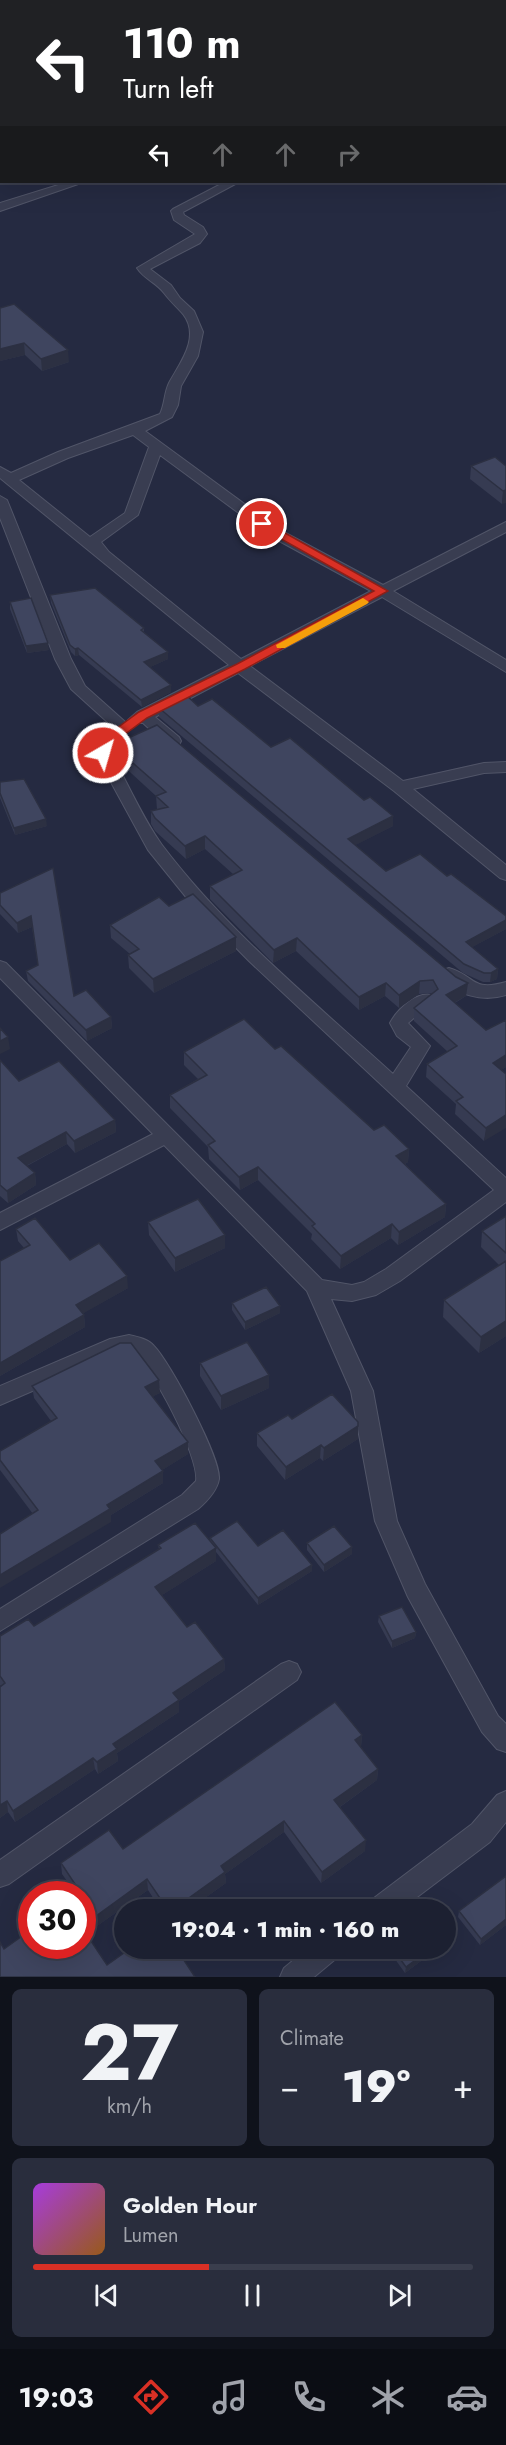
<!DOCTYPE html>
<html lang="en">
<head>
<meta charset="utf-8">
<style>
	:root { --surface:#1c2031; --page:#292d3d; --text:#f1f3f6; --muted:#a0a3ab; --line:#3a3e4d; --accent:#d93025 }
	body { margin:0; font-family:Jost,sans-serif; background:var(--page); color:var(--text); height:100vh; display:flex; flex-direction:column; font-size:22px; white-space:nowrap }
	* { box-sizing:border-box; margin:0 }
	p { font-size:20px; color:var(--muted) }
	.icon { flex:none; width:33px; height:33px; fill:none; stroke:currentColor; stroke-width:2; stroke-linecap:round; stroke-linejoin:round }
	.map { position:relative; height:1977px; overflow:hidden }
	.side { display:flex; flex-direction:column; gap:12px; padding:12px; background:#0f121b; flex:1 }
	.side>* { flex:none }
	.guide { position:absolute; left:0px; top:0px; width:507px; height:183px; box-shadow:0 6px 24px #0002,0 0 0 2px var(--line); background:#202124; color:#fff; overflow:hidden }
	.speed { position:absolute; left:18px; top:1881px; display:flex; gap:12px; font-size:30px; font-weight:700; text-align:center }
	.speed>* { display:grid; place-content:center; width:78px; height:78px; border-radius:50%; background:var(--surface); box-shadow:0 6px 24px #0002,0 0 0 2px var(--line); line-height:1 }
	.speed .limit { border:9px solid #d22; background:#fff; color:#111 }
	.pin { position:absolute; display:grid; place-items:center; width:51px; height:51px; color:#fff; margin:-26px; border:3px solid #fff; border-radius:50%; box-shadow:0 2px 6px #0007 }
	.me { position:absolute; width:66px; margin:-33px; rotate:38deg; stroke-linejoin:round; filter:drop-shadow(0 0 4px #0008) }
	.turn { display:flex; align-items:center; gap:21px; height:126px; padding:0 24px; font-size:27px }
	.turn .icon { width:78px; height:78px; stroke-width:2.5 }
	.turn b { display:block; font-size:42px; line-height:51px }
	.lanes { display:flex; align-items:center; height:57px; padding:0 24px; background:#0003; justify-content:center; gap:30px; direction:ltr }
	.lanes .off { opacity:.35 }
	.big { font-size:45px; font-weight:800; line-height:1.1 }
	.side .tile { flex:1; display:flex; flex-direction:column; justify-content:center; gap:9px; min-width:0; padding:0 21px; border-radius:9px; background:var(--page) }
	.side .dial { align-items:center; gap:0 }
	.dial b { font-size:78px; line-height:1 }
	.song { display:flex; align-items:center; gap:18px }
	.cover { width:72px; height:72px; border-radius:9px; background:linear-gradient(135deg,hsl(280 70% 55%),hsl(30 70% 35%)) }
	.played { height:6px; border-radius:3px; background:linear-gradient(90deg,var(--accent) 40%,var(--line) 40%) }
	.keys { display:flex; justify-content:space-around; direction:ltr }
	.heat { display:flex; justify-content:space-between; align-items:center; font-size:33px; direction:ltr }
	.side .tiles { flex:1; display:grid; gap:12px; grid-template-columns:1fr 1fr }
	.tile:last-child { grid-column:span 2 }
	.trip { position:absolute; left:114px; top:1899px; width:342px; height:60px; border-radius:30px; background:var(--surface); box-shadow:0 6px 24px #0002,0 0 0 2px var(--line); font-weight:800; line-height:60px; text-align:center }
	.dock { display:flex; height:96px; justify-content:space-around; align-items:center; background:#0b0d14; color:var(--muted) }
	.dock .icon { width:42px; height:42px }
	.dock .on { color:var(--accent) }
	.dock b { font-size:27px; color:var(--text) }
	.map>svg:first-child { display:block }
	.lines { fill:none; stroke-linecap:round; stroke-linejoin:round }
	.minor-casing { stroke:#515568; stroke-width:2 }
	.tertiary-casing { stroke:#515568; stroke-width:2 }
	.minor { fill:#393d51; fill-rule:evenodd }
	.tertiary { fill:#393d51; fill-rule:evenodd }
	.wall { fill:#363b52 }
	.shaded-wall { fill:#2c3042 }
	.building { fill:#3f455f; stroke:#2c3042; stroke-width:1.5 }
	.route { fill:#d93025; stroke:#8d1f18; stroke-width:1.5 }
	.slow { fill:#f59e0b }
</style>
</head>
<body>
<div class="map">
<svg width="506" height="1977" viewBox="0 0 506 1977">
	<rect width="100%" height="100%" fill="#252a41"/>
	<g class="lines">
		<g class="minor-casing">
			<path id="minor" d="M34 0H49L33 2Z
				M0 8H2L0 15Z
				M0 34H2L0 42Z
				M0 53H2L0 60Z
				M0 98H2L0 105Z
				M0 148H2L0 155Z
				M68 182H84L0 211V203Z
				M225 182H239L183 212 184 215 203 227 207 234 200 243 150 269 171 285 180 298 194 311 203 332 198 356 181 386 178 405 172 417 145 431 280 530 383 585 506 522V532L393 591 506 660V672L382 597 250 666 403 781 484 763 506 762V772L484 773 413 789 506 865V880L500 878 394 791 238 673 155 717 179 737 181 741 179 745H167L143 723H130L128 720 137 712 229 665 0 478V467L11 473 58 452 160 414C165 404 164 393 169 383 180 363 201 337 183 314 177 307 170 301 164 293 157 283 144 279 137 268L195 234 174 220 171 211 173 209ZM133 435 149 447 125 513 90 537 19 480 68 458ZM160 455 270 536 371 591 241 659 109 552 101 542 138 515Z
				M0 496 7 500 71 659 85 686 132 728 113 744 111 753C127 782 143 819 162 845 227 931 314 1002 393 1074L411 1047 397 1036 390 1023C397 1010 416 991 432 995L435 1000 408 1023 430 1046 406 1086 506 1178V1202L400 1281 376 1295 352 1301 331 1299 373 1391 397 1521 425 1584 498 1716 506 1724V1752L497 1749 482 1732 408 1597 375 1521 351 1391 307 1291 164 1145 0 1230V1213L153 1134 0 978V961L6 963 322 1280 352 1285 364 1282 386 1269 494 1190 249 961 186 897 148 850 95 753 100 738 114 728 71 689 55 659 0 518Z
				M449 968C476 976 471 992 506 982V995C484 1002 453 996 440 974L443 970Z
				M129 1335C138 1337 148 1339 154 1346 170 1362 221 1458 219 1479 217 1491 207 1501 198 1509L0 1631V1609L182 1495 196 1481C200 1458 152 1366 133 1353H120L0 1405V1386L110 1339Z
				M289 1661 297 1664 301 1672 297 1680 9 1884 0 1887V1860L281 1664Z
				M506 1791V1822L490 1842 400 1910H366L370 1901 472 1824 497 1795Z
				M308 1948H342L338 1957 314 1977H280L284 1968Z"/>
		</g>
		<g class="tertiary-casing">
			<path id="tertiary" d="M184 0H196L197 2H185Z"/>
		</g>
		<use href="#minor" class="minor"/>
		<use href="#tertiary" class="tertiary"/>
	</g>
	<path class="wall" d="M213 0H451L454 2H216Z
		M0 308 69 362 42 371 25 355 0 361Z
		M471 466H506L502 504 470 479Z
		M50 595 144 628V632L168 652V659L150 667 171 685V692L142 707 79 655 75 656 71 652 51 603Z
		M10 602 49 650 27 653 10 609Z
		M198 706 393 816V826L355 845 386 871 447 876 506 916V929L472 947 498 969 497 979 490 982H483L463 973 159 717V708Z
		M115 744 456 977 468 983 466 996 455 1003 486 1030 506 1020V1067L501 1070 484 1141 455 1114 456 1104 426 1077 427 1064 448 1052 414 1021V1008L432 993 419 994 399 1008 385 996 359 1010 296 951 273 963 210 899V886L233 874 205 849 186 859 155 831 151 824V811L157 810 156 796 119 762 116 757Z
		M0 782 47 826 15 835 0 798Z
		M53 868 74 996 111 1017 112 1028 87 1041 28 981 26 971 38 966 32 927 18 933 0 914V893Z
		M169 906 236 937V951L154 993 129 968 128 955 130 954 111 938 110 925Z
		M275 1049 374 1130 409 1149 408 1162 405 1164 446 1204 445 1217 398 1245 391 1238 340 1269 311 1239 312 1234 258 1180 240 1190 209 1159 208 1147 170 1108V1095L198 1079 184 1065V1052Z
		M0 1060 19 1081 115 1120 116 1132 75 1153 67 1144 27 1166 35 1173 36 1185 8 1203 0 1196Z
		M506 1216V1336L479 1353 443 1317 444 1300 499 1265 481 1247 482 1231Z
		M148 1222 225 1248 175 1272 149 1235Z
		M16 1229 70 1260 128 1288 83 1313 84 1315 85 1327 0 1376V1261L24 1248 18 1241Z
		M232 1303 280 1306V1313L245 1330 232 1310Z
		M200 1363 269 1388 221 1410 200 1376Z
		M32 1386 160 1393 153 1396 188 1454 162 1470 163 1483 111 1515V1522L33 1514 0 1470V1451L51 1421 34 1398Z
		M292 1419 358 1439 323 1461 320 1458 285 1480 257 1446V1433Z
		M210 1538 258 1546 312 1571 258 1605 216 1552V1561L162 1595 187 1627 224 1659 225 1670 179 1701V1712L117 1753 118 1761 98 1774 95 1769 15 1822 8 1812 0 1818V1687L1 1686 0 1685V1636L34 1626 159 1549 158 1545 210 1542Z
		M307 1543 352 1554 324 1572 307 1550Z
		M379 1616 416 1632 415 1638 392 1648 378 1622Z
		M362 1735 361 1747 378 1769 377 1780 340 1807 365 1851 321 1883 284 1832 225 1874 226 1883 188 1910H161L148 1890 97 1926 82 1904V1894H76L62 1874 61 1863 123 1849Z
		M506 1876V1925L480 1945 458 1917 459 1911Z
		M387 1948H429V1955L405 1973Z"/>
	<path class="shaded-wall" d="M24 343 25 355 0 361V349Z
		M68 350 69 362 42 371 41 359Z
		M506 490V503L502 504 503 491Z
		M48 643 49 650 27 653 26 646Z
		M78 648 79 655 75 656V649Z
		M168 652V659L144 670V662Z
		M171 685V692L142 707 141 700Z
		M393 816V826L348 849V839Z
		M46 819 47 826 15 835 14 828Z
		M205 836V849L186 859 185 846Z
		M31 916 32 927 18 933 17 923Z
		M506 920V929L465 951 466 942Z
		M236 937V951L154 993 153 979Z
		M297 938 296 951 273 963 274 950Z
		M498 969 497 979 490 982 491 973Z
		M420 981 419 994 399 1008V995Z
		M386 983 385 996 359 1010V997Z
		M468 983 466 996 445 1008 446 995Z
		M111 1017 112 1028 87 1041 86 1030Z
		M8 1037 10 1049 0 1054V1041Z
		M506 1055V1067L492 1076 493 1063Z
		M506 1115V1128L484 1141 486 1128Z
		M115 1120 116 1132 75 1153 74 1141Z
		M66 1132 67 1144 20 1169 18 1158Z
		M409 1149 408 1162 395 1170 396 1156Z
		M258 1167V1180L240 1190 239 1177Z
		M35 1173 36 1185 8 1203 7 1191Z
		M446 1204 445 1217 398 1245 399 1232Z
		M392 1224 391 1238 340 1269 341 1256Z
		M225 1235V1248L175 1272V1258Z
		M127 1276 128 1288 77 1317 76 1305Z
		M280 1306V1313L245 1330V1322Z
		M84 1315 85 1327 0 1376V1363Z
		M506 1321V1336L479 1353 481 1337Z
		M269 1375V1388L221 1410V1396Z
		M159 1380 160 1393 146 1400 145 1387Z
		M358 1426V1439L323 1461 324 1448Z
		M188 1442V1454L156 1474 155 1461Z
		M321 1445 320 1458 285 1480 286 1467Z
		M163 1471V1483L111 1515V1522L0 1588V1575L107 1505Z
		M352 1547V1554L324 1572V1565Z
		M216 1548V1561L156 1599 155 1587Z
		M312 1565V1571L258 1605V1598Z
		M416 1632 415 1638 392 1648V1641Z
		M224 1659 225 1670 179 1701V1712L117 1753 118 1761 98 1774 97 1762 113 1744 173 1693Z
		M362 1735 361 1747 354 1752 355 1740Z
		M93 1758 95 1769 15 1822 13 1811Z
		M378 1769 377 1780 334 1811V1800Z
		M7 1801 8 1812 0 1818V1805Z
		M284 1821V1832L225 1874 226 1883 188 1910H172L221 1866Z
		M366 1840 365 1851 321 1883 322 1872Z
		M147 1879 148 1890 97 1926 96 1916Z
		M506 1919V1925L480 1945 481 1939Z
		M430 1949 429 1955 405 1973 406 1967Z"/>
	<path class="building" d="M227 0H451L454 2H230Z
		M14 304 68 350 41 359 24 343 0 349V308Z
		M495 457 506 466V490L503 491 471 466Z
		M95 588 144 628 141 630 168 652 144 662 171 685 141 700 78 648 75 649 70 645 50 595Z
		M31 598 48 643 26 646 10 602Z
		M185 694 198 706 212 699 271 747 290 738 364 800 370 797 393 816 348 839 386 871 420 854 447 876 451 874 506 916V920L466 942 498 969 491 973H484L464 964 159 708Z
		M157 725 456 977 468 983 446 995 486 1030 506 1020V1055L493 1063 506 1074V1115L486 1128 456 1101 463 1097 427 1064 457 1046 414 1008 438 989 433 980 420 981 399 995 386 983 359 997 297 938 274 950 210 886 242 870 205 836 185 846 155 818 151 811 168 807 156 796 166 792 118 750 115 744Z
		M24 779 46 819 14 828 0 793V782Z
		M53 868 74 996 86 990 111 1017 86 1030 26 971 38 965 31 916 17 923 0 905V893Z
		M193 894 236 937 153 979 128 955 139 949 110 925 159 897 169 906Z
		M244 1019 275 1049 281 1046 374 1130 384 1125 409 1149 396 1156 446 1204 399 1232 392 1224 341 1256 312 1226 315 1224 258 1167 239 1177 208 1145 215 1141 170 1095 207 1075 184 1052Z
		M0 1028 8 1037 0 1041Z
		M0 1060 19 1081 59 1061 115 1120 74 1141 66 1132 18 1158 35 1173 7 1191 0 1185Z
		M198 1199 225 1235 175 1258 148 1222Z
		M506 1216V1253L482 1231Z
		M35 1218 70 1260 99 1243 127 1276 76 1305 84 1315 0 1363V1261L30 1245 16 1229Z
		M506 1261V1321L481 1337 444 1300Z
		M266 1287 280 1306 245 1322 232 1303Z
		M247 1342 269 1375 221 1396 200 1363Z
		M120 1343H131L159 1380 145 1387 188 1442 155 1461 163 1471 107 1505 110 1509 0 1575V1534L38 1510 0 1460V1451L57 1418 32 1386Z
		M332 1394 358 1422V1426L324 1448 321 1445 286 1467 257 1433 288 1415 292 1419Z
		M237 1521 258 1546 283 1530 312 1565 258 1598 210 1538Z
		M195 1523 216 1548 155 1587 187 1627 195 1622 224 1659 173 1693 179 1700 113 1744 117 1749 97 1762 93 1758 13 1811 7 1801 0 1805V1687L5 1683 0 1676V1636L28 1619 34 1626 161 1548 158 1545Z
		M334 1526 352 1547 324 1565 307 1543Z
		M402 1607 416 1632 392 1641 379 1616Z
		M335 1702 362 1735 355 1740 378 1769 334 1800 366 1840 322 1872 284 1821 221 1866 225 1872 172 1910H168L147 1879 96 1916 61 1863 109 1830 123 1849Z
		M506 1876V1919L481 1939 459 1911Z
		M32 1929V1946H54L58 1951 66 1946H82V1934L85 1932 107 1965 131 1948H176L195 1977H0V1942L4 1949Z
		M392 1948H429L430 1949 406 1967Z"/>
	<path class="route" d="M262 520 388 591 245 669 147 718 112 744 108 756H99L97 753 102 739 139 712 237 664 374 591 258 526V521Z"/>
	<path class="slow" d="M363 598 369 602 367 604 285 648H277L276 645Z"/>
</svg>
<div class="speed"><div class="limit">30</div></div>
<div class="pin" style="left:262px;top:524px;background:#d93025"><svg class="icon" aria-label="arrive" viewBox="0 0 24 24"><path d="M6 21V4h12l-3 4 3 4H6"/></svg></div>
<svg class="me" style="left:103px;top:753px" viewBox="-20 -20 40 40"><circle r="17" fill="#d93025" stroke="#fff" stroke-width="3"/><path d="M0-11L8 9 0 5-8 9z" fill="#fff"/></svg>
<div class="trip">19:04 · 1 min · 160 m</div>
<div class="guide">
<div class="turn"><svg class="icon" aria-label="left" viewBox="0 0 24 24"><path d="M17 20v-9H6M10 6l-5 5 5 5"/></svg><div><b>110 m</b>Turn left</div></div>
<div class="lanes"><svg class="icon" aria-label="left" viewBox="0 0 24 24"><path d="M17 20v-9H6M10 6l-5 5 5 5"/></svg><svg class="icon off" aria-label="ahead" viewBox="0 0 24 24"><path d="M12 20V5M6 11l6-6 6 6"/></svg><svg class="icon off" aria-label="ahead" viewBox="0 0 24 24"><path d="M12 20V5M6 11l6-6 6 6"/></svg><svg class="icon off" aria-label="right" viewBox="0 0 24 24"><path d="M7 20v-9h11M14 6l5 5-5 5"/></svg></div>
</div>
</div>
<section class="side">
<div class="tiles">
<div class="tile dial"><b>27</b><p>km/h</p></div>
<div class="tile"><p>Climate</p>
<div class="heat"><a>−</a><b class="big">19°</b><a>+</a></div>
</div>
<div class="tile">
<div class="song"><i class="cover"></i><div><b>Golden Hour</b><p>Lumen</p></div></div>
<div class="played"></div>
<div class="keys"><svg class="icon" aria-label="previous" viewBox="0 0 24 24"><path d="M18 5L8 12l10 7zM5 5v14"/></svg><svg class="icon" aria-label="pause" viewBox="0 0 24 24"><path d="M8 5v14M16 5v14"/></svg><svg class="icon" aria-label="next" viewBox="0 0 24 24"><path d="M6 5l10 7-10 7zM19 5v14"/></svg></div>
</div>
</div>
</section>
<nav class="dock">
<b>19:03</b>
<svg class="icon on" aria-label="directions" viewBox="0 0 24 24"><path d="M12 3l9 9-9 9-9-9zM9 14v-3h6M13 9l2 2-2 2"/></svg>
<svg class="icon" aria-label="music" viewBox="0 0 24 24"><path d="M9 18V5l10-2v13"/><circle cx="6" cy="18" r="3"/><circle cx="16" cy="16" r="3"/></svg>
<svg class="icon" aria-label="phone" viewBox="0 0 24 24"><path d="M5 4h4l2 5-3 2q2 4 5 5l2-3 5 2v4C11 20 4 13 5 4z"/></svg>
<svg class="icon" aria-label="climate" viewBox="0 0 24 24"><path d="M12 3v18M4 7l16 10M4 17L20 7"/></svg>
<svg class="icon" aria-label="car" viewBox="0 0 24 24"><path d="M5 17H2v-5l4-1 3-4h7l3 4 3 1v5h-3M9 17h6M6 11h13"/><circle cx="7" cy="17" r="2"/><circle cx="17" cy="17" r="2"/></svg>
</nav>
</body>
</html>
